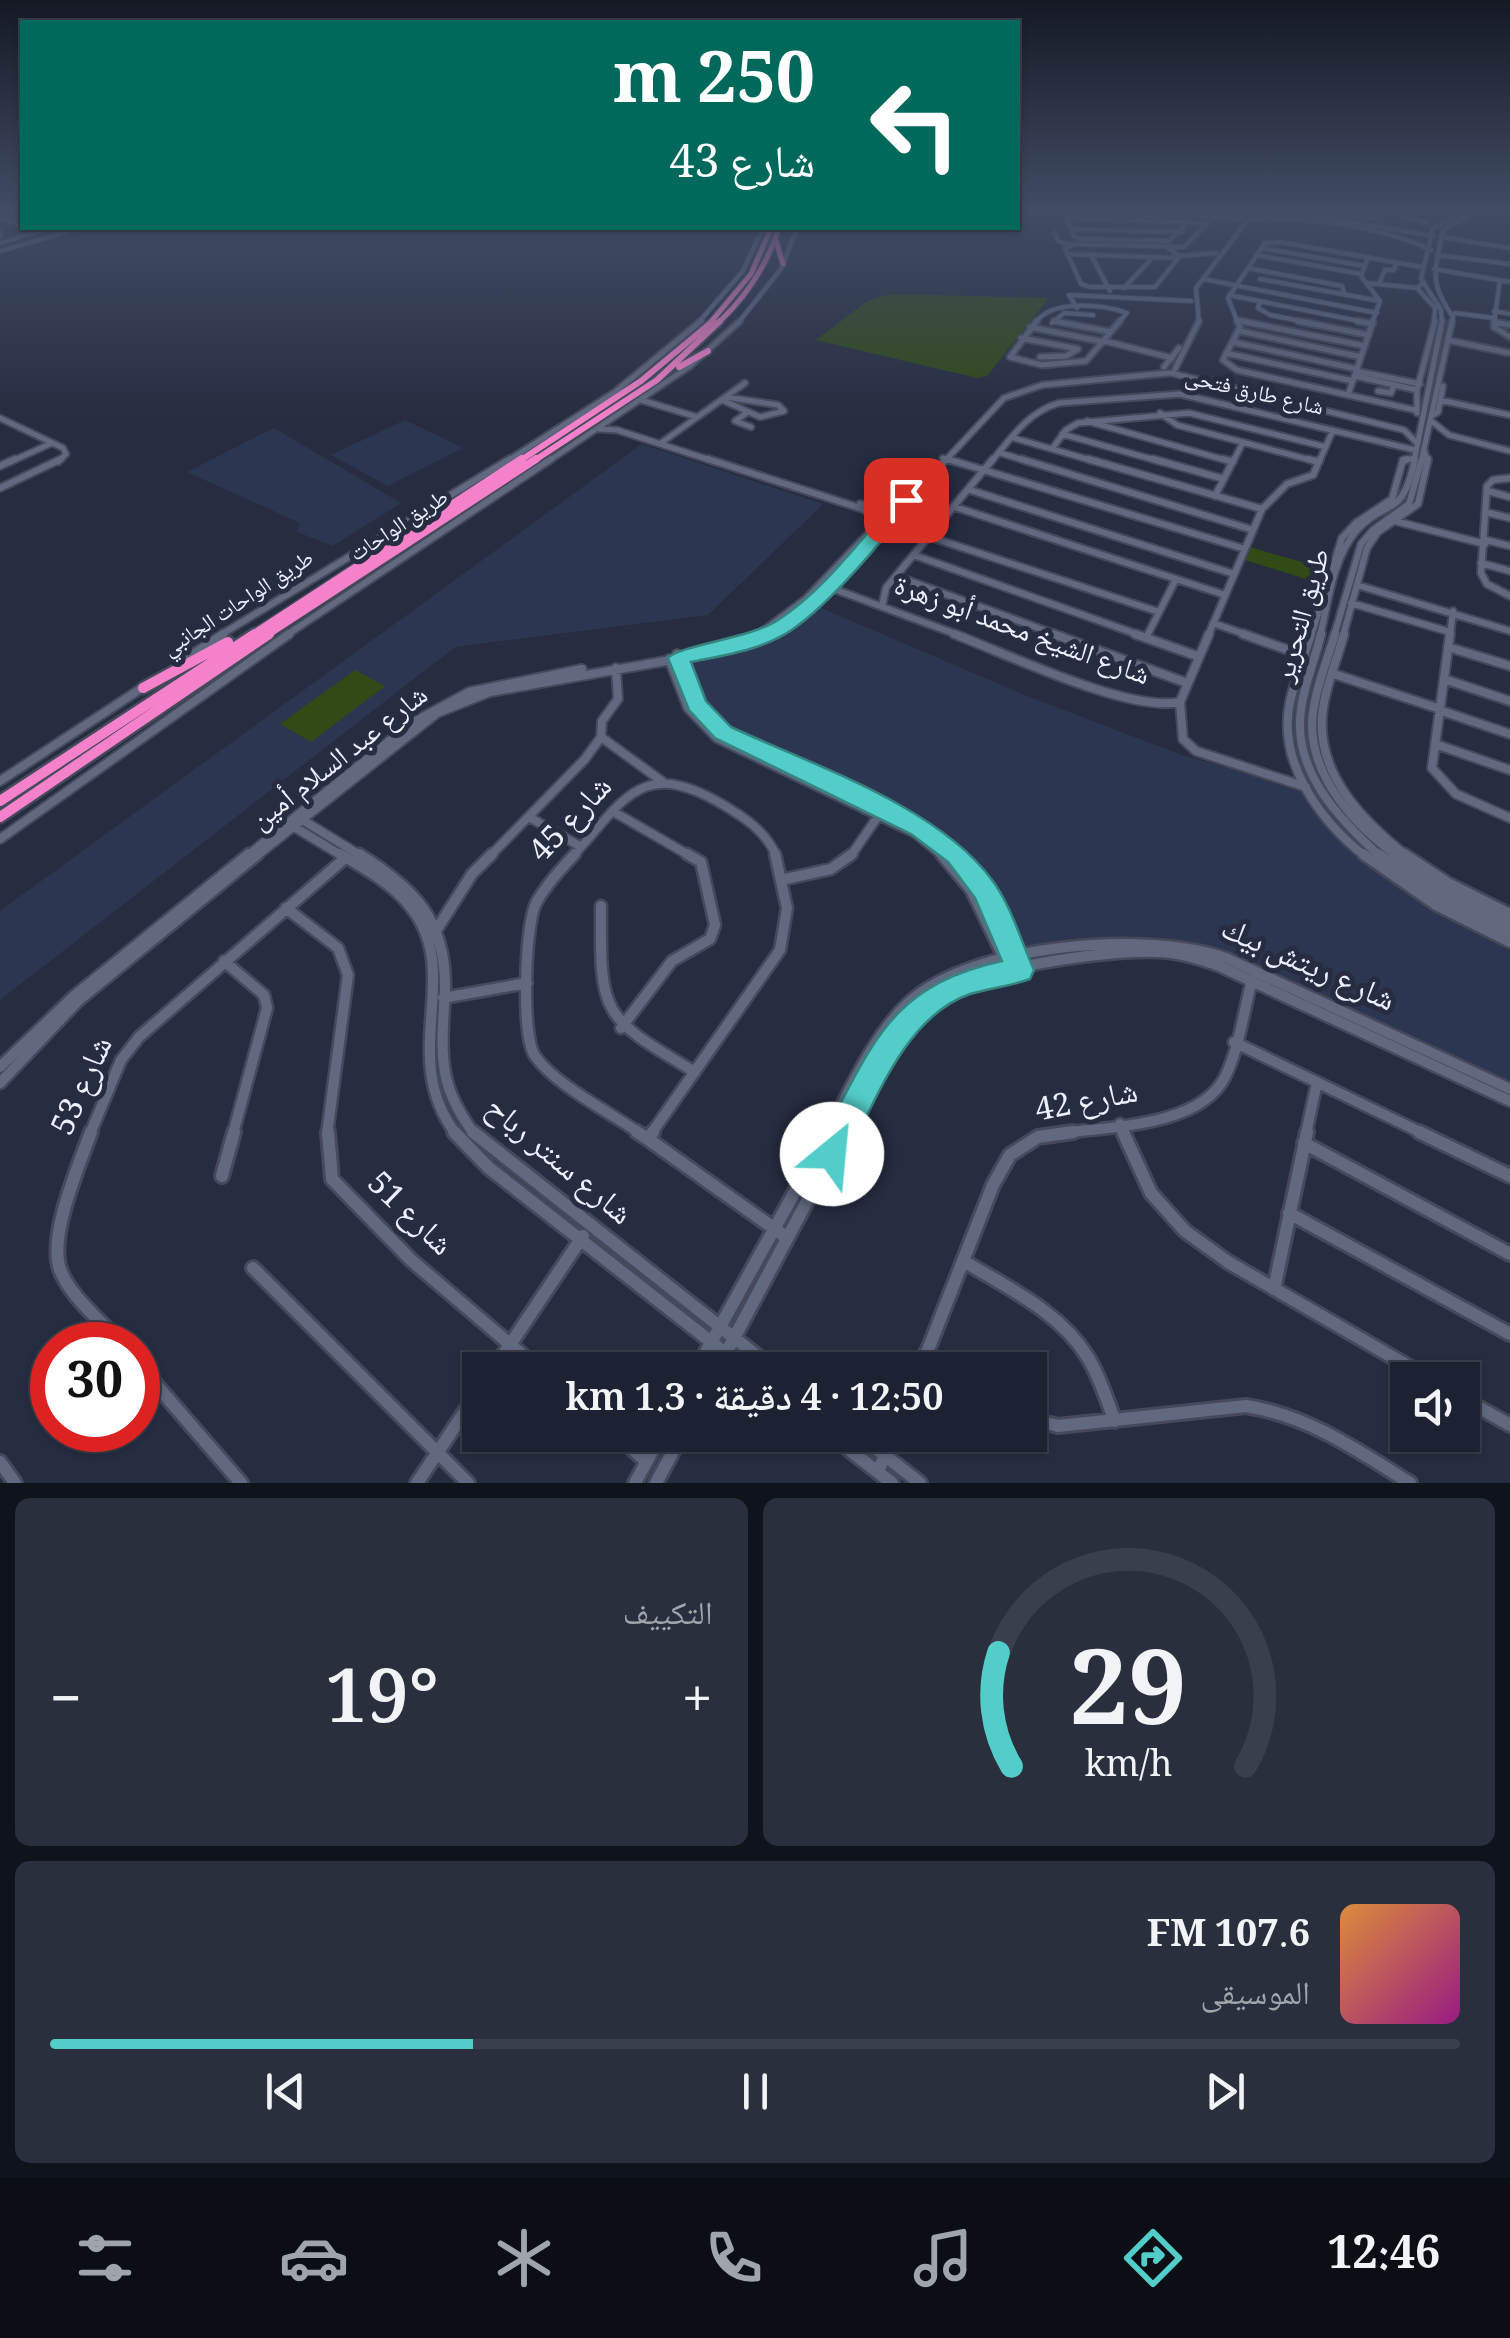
<!DOCTYPE html>
<html lang="ar">
<head>
<meta charset="utf-8">
<style>
	:root { --surface:#1c2231; --page:#292f3d; --text:#f1f3f6; --muted:#a0a4ab; --line:#3a3f4d; --accent:#53cdc9 }
	body { margin:0; font-family:Georgia,"Noto Naskh Arabic",serif; background:var(--page); color:var(--text); direction:rtl; height:100vh; display:flex; flex-direction:column; font-size:38px; white-space:nowrap }
	* { box-sizing:border-box; margin:0 }
	p { font-size:32px; color:var(--muted) }
	.icon { flex:none; width:55px; height:55px; fill:none; stroke:currentColor; stroke-width:2; stroke-linecap:round; stroke-linejoin:round }
	.map { position:relative; height:1483px; overflow:hidden; direction:ltr }
	.details { display:flex; flex-direction:column; gap:15px; padding:15px; background:#0f131b; flex:1 }
	.details>* { flex:none }
	.hud { position:absolute; left:20px; top:20px; width:1000px; height:210px; border-radius:0px; box-shadow:0 2px 8px #0004,0 0 0 2px var(--line); direction:rtl; background:#00695c; color:#fff; overflow:hidden }
	.fabs { position:absolute; left:1390px; top:1362px; display:grid; gap:20px }
	.fabs a { display:grid; place-items:center; width:90px; height:90px; border-radius:0px; background:var(--surface); box-shadow:0 2px 8px #0004,0 0 0 2px var(--line); font-size:50px }
	.speed { position:absolute; left:30px; top:1322px; display:flex; gap:20px; font-size:50px; font-weight:700; text-align:center }
	.speed>* { display:grid; place-content:center; width:130px; height:130px; border-radius:50%; background:var(--surface); box-shadow:0 2px 8px #0004,0 0 0 2px var(--line); line-height:1 }
	.speed .limit { border:15px solid #d22; background:#fff; color:#111 }
	.pin { position:absolute; display:grid; place-items:center; width:85px; height:85px; color:#fff; margin:-42px; border-radius:20px; box-shadow:0 5px 15px #0006 }
	.me { position:absolute; width:110px; margin:-55px; rotate:28deg; stroke-linejoin:round; filter:drop-shadow(0 0 8px #0008) }
	.turn { display:flex; align-items:center; gap:35px; height:210px; padding:0 40px; font-size:45px }
	.turn .icon { width:130px; height:130px; stroke-width:2.5 }
	.turn b { display:block; font-size:70px; line-height:85px }
	.big { font-size:75px; font-weight:600; line-height:1.1 }
	.details .widget { flex:1; display:flex; flex-direction:column; justify-content:center; gap:15px; min-width:0; padding:0 35px; border-radius:15px; background:var(--page) }
	.details .dial { align-items:center; gap:0 }
	.dial svg { height:260px; overflow:visible; fill:none; stroke:var(--line); stroke-width:7; stroke-linecap:round; text-anchor:middle }
	.dial text { fill:var(--text); stroke:none }
	.song { display:flex; align-items:center; gap:30px }
	.cover { width:120px; height:120px; border-radius:15px; background:linear-gradient(135deg,hsl(30 70% 55%),hsl(310 70% 35%)) }
	.played { height:10px; border-radius:5px; background:linear-gradient(90deg,var(--accent) 30%,var(--line) 30%) }
	.keys { display:flex; justify-content:space-around; direction:ltr }
	.heat { display:flex; justify-content:space-between; align-items:center; font-size:55px; direction:ltr }
	.details .tiles { flex:1; display:grid; gap:15px; grid-template-columns:1fr 1fr }
	.widget:last-child { grid-column:span 2 }
	.trip { position:absolute; left:462px; top:1352px; width:585px; height:100px; border-radius:0px; background:var(--surface); box-shadow:0 2px 8px #0004,0 0 0 2px var(--line); font-weight:600; line-height:100px; text-align:center; direction:rtl }
	.tabs { display:flex; height:160px; justify-content:space-around; align-items:center; background:#0b0e14; color:var(--muted) }
	.tabs .icon { width:70px; height:70px }
	.tabs .active { color:var(--accent) }
	.tabs b { font-size:45px; color:var(--text) }
	.map>svg:first-child { display:block }
	.built { fill:#2d3650 }
	.green { fill:#314a16 }
	.lines { fill:none; stroke-linecap:round; stroke-linejoin:round }
	.minor-far5-casing { stroke:#444a5b; stroke-width:6 }
	.minor-far4-casing { stroke:#444a5b; stroke-width:9 }
	.minor-far3-casing { stroke:#444a5b; stroke-width:10 }
	.minor-far2-casing { stroke:#444a5b; stroke-width:12 }
	.minor-far1-casing { stroke:#444a5b; stroke-width:15 }
	.minor-casing { stroke:#444a5b; stroke-width:18 }
	.highway-far3-casing { stroke:#444a5b; stroke-width:8 }
	.highway-far2-casing { stroke:#444a5b; stroke-width:10 }
	.highway-far1-casing { stroke:#444a5b; stroke-width:11 }
	.highway-casing { stroke:#444a5b; stroke-width:15 }
	.minor-far5 { stroke:#616980; stroke-width:4 }
	.minor-far4 { stroke:#616980; stroke-width:5 }
	.minor-far3 { stroke:#616980; stroke-width:6 }
	.minor-far2 { stroke:#616980; stroke-width:8 }
	.minor-far1 { stroke:#616980; stroke-width:10 }
	.minor { stroke:#616980; stroke-width:12 }
	.highway-far3 { stroke:#f481c9; stroke-width:5 }
	.highway-far2 { stroke:#f481c9; stroke-width:6 }
	.highway-far1 { stroke:#f481c9; stroke-width:8 }
	.highway { stroke:#f481c9; stroke-width:10 }
	.route { fill:#53cdc9; stroke:#368583; stroke-width:2.5 }
	.labels { text-anchor:middle; dominant-baseline:central; stroke-width:10; stroke-linejoin:round; paint-order:stroke }
	.far-street-label { font-size:22px; fill:#ecf1ff; stroke:#262d41 }
	.street-label { font-size:28px; fill:#ecf1ff; stroke:#262d41 }
	.near-street-label { font-size:32px; fill:#ecf1ff; stroke:#262d41 }
</style>
</head>
<body>
<div class="map">
<svg width="1510" height="1483" viewBox="0 0 1510 1483">
	<rect width="100%" height="100%" fill="#262d41"/>
	<path class="built" d="M405 420 463 448 388 486 331 455Z
		M274 428 401 503 333 546 297 532 300 523 187 472Z
		M642 444 823 504 708 615 455 647 0 1000V911Z
		M807 602 1022 694 1179 754 1334 798 1363 834 1387 855 1510 927V1095L1230 964 1200 955 1176 949 1013 965 988 907 954 858 906 824 730 741 714 730 692 704 673 656 743 643 780 625Z"/>
	<path class="green" d="M892 294 1049 298 987 376 977 378 816 340 869 300Z
		M1249 547 1316 566 1312 581 1245 560Z
		M355 670 385 686 311 742 280 724Z"/>
	<g class="lines">
		<g class="minor-far5-casing">
			<path id="minor-far5" d="M5 212 22 217
				M1036 212 1157 215
				M1294 212 1433 236
				M1336 212 1382 220
				M1376 212 1385 214
				M1391 212 1427 223
				M1154 214 1205 215
				M1201 216 1241 219
				M0 218 22 225
				M1066 218 1074 236 1080 239 1169 241 1189 221
				M1248 219C1300 215 1384 227 1431 250
				M1071 229 1182 232
				M0 232V236
				M1054 233 1058 241 1068 244 1184 247 1208 223 1066 218
				M1441 237 1510 248
				M0 243 41 231
				M1070 246 1065 248 1081 284 1090 287H1155L1180 256
				M1262 248 1364 266
				M1169 249 1180 256 1216 253
				M0 251 79 228
				M1067 254 1178 258
				M1091 255 1110 291
				M1256 255 1361 274
				M1437 255 1510 264
				M1368 257 1361 276 1380 301 1372 323
				M1248 268 1342 286 1345 295
				M1434 269 1510 282
				M1203 279 1377 313
				M1260 279 1380 301
				M1424 282 1417 288 1435 308 1434 323
				M1367 283 1417 288
				M1379 284 1385 270H1394L1396 262
				M1124 288 1153 257
				M1229 295 1369 323
				M1260 301 1258 308 1270 315 1310 323
				M1077 308 1069 295 1191 301
				M1494 311 1510 314
				M1455 313 1494 318
				M1238 320 1254 323
				M1054 321 1065 323
				M1494 322 1500 323
				M698 323 743 271 763 228
				M738 323 781 269 797 228
				M1035 323C1052 299 1101 304 1127 313L1118 323
				M1052 323 1064 313 1093 315
				M1199 323 1196 288 1250 217
				M1238 323 1228 298 1265 243 1280 242 1422 267
				M1442 323 1441 310 1421 279 1433 228 1468 212
				M1452 323 1453 317C1428 281 1435 271 1443 230L1475 212
				M1494 323 1500 280"/>
		</g>
		<g class="minor-far4-casing">
			<path id="minor-far4" d="M1037 321 1010 357 1042 365 1086 361 1120 321
				M1054 321 1111 332
				M1237 321 1240 327 1223 360 1237 370 1415 410
				M1241 321 1365 346
				M1298 321 1369 335
				M1357 321 1373 324
				M1495 321 1494 327 1510 337
				M1494 322 1510 325
				M1030 327 1104 342
				M1240 331 1361 357
				M1021 338 1078 349
				M1105 341 1172 358
				M1452 341 1510 353
				M1233 342 1357 369
				M1226 353 1353 381
				M1040 357 1066 356 1078 349
				M1164 367 1179 348
				M1175 369 1199 321
				M1356 371 1420 384
				M1171 373 1404 430 1416 442
				M1355 376 1417 390
				M1378 391 1391 393 1394 385
				M1348 395 1373 321
				M641 400 697 417
				M722 400 760 417 784 411 778 405 726 397
				M1440 400 1510 415
				M748 412 735 421 751 427
				M1160 413 1177 425 1318 462
				M1417 413V390L1435 321
				M1431 416 1438 412 1443 386
				M0 418 63 448 66 454 58 462
				M1430 420 1449 435 1510 451
				M1087 421 1232 462
				M599 429 617 430 716 462
				M1062 434 1162 462
				M1014 438 1097 462
				M661 443 745 383
				M1052 449 1066 430 1078 423 1189 413 1326 447
				M1424 450 1428 462
				M1001 453 1029 462
				M943 458 955 462
				M10 462 52 443
				M506 462 615 392 701 321
				M547 462 690 366 740 321
				M944 462 1004 398 1042 385 1168 373
				M991 462C1012 437 1028 412 1059 403L1180 394 1415 450
				M1233 462 1243 442
				M1319 462 1333 430
				M1403 462 1413 458
				M1414 462 1442 321
				M1421 462 1452 321"/>
		</g>
		<g class="minor-far3-casing">
			<path id="minor-far3" d="M708 459 863 509 874 516 873 528
				M947 459 1245 549
				M1021 459 1253 530
				M1088 459 1262 509
				M1153 459 1224 479
				M1223 459 1233 462
				M1308 459 1319 462
				M0 466 15 459
				M1510 478 1493 480 1487 486 1481 573 1487 584 1510 596
				M0 488 61 459
				M970 490 1234 574
				M1488 491 1510 497
				M1215 496 1234 459
				M860 504 881 507 899 500
				M955 507 1225 595
				M1489 513 1510 518
				M1395 521 1485 544
				M930 537 1159 612
				M1486 540 1510 546
				M914 555 1142 636
				M1481 563 1510 571
				M896 576 1060 636
				M1357 585 1510 631
				M826 586 961 636
				M1351 603 1450 632
				M882 606 886 588 993 459
				M1213 623 1250 636
				M762 632 806 599 868 534
				M219 636 510 459
				M285 636 551 459
				M761 636C811 619 906 502 946 459
				M1147 636 1176 579
				M1208 636 1262 509 1287 484 1313 475 1320 459
				M1311 636 1342 538 1356 523 1392 499 1403 460 1407 459
				M1320 636C1328 603 1333 557 1357 530 1388 497 1402 520 1415 459
				M1334 636 1361 544 1373 530 1409 504 1422 459
				M1343 636 1367 548 1378 532 1418 504 1428 459
				M1450 636 1453 611"/>
		</g>
		<g class="minor-far2-casing">
			<path id="minor-far2" d="M954 634C1007 654 1130 713 1180 702L1209 634
				M1053 634 1187 683
				M1135 634 1197 656
				M1243 634 1305 656
				M1311 634C1304 656 1295 679 1290 702 1277 762 1320 821 1366 857
				M1321 634C1315 660 1304 684 1301 710 1292 771 1340 820 1381 857
				M1335 634C1327 662 1313 694 1312 724 1312 780 1356 826 1398 857
				M1344 634C1337 660 1324 690 1322 717 1318 777 1364 822 1408 857
				M1450 634 1432 768 1456 794 1510 818
				M1448 647 1510 666
				M677 654 697 705 723 732 920 826 956 857
				M669 659 688 708 717 738 915 833 944 857
				M178 664 223 634
				M1334 674 1440 709
				M1444 679 1510 701
				M1180 702 1183 739 1196 751 1306 787
				M1439 710 1510 734
				M601 737 663 782
				M1435 744 1510 770
				M0 781 145 686
				M614 812 692 857
				M529 817 581 847
				M301 819 363 857
				M291 825 344 857
				M0 839 289 634
				M246 857 410 724 469 692 582 669
				M255 857 437 713 490 692 716 652 769 634
				M489 857 585 759 601 737 602 721 618 699 616 668
				M572 857C624 801 640 757 720 803 744 817 766 831 777 857
				M850 857 881 812"/>
		</g>
		<g class="minor-far1-casing">
			<path id="minor-far1" d="M340 854C364 868 391 883 409 905 466 973 396 1055 456 1134
				M359 854C414 888 446 920 445 988 444 1016 440 1044 445 1072 449 1096 461 1115 474 1134
				M575 854C561 869 546 885 536 903 525 925 521 1036 535 1056 555 1085 611 1113 641 1134
				M941 854 971 890 1006 963
				M954 854 989 903 1017 961
				M1363 854 1436 905 1510 942
				M1378 854 1447 900 1510 931
				M1394 854 1449 891 1510 922
				M1404 854 1448 883 1510 914
				M781 880 831 869 852 854
				M601 906C600 1016 601 1016 695 1072
				M286 908 338 948 348 975 327 1134
				M437 929 472 874 492 854
				M224 961 264 995 267 1008 233 1134
				M443 998 527 983
				M621 1028 672 961 710 939 715 925 701 862 687 854
				M1234 1042 1424 1134
				M0 1067 73 997 249 854
				M0 1083 78 1001 258 854
				M1120 1124 1125 1134
				M90 1134 121 1060 139 1037 344 859
				M651 1134 780 950 787 908 775 854
				M826 1134C850 1091 871 1038 908 1003 970 944 1147 930 1226 958L1510 1089
				M843 1134C866 1091 886 1038 924 1006 968 968 1102 950 1160 952 1180 953 1200 959 1219 966L1510 1101
				M1056 1134C1107 1126 1199 1128 1225 1077 1239 1049 1244 1010 1252 980
				M1306 1134 1317 1082"/>
		</g>
		<g class="minor-casing">
			<path id="minor" d="M91 1132C79 1165 50 1232 59 1266 67 1295 103 1322 122 1345
				M328 1132 332 1179 411 1260 540 1370
				M454 1132 489 1168 747 1370
				M473 1132 775 1370
				M637 1132 648 1139
				M1123 1132 1151 1193 1185 1231 1228 1262 1432 1380
				M1419 1132 1510 1176
				M648 1139 786 1237
				M648 1139 653 1132
				M1304 1143 1510 1254
				M222 1176 234 1132
				M1289 1213 1510 1334
				M964 1261C1007 1288 1059 1311 1087 1356 1100 1376 1106 1399 1115 1421
				M253 1268 468 1483
				M1274 1289 1307 1132
				M926 1353 950 1370
				M138 1364 241 1483
				M493 1370 583 1236
				M696 1370 828 1132
				M717 1370 844 1132
				M920 1370 993 1185 1010 1155 1038 1137 1073 1132
				M1462 1398 1510 1425
				M1030 1419 1058 1426 1246 1406C1309 1416 1357 1450 1410 1483
				M616 1435 646 1461
				M830 1435 892 1483
				M859 1435 920 1483
				M0 1462 15 1483
				M878 1472 893 1435
				M417 1483 480 1389
				M635 1483 661 1435
				M656 1483 682 1435"/>
		</g>
		<g class="highway-far3-casing">
			<path id="highway-far3" d="M776 241 783 264
				M710 323 751 274 771 228
				M718 323C746 297 767 265 779 228"/>
		</g>
		<g class="highway-far2-casing">
			<path id="highway-far2" d="M679 367 708 351
				M518 462 641 381 713 321
				M532 462 657 380 720 321"/>
		</g>
		<g class="highway-far1-casing">
			<path id="highway-far1" d="M251 636 522 459
				M265 636 536 459"/>
		</g>
		<g class="highway-casing">
			<path id="highway" d="M143 688 228 642
				M0 801 255 634
				M0 817 269 634"/>
		</g>
		<use href="#minor-far5" class="minor-far5"/>
		<use href="#minor-far4" class="minor-far4"/>
		<use href="#minor-far3" class="minor-far3"/>
		<use href="#minor-far2" class="minor-far2"/>
		<use href="#minor-far1" class="minor-far1"/>
		<use href="#minor" class="minor"/>
		<use href="#highway-far3" class="highway-far3"/>
		<use href="#highway-far2" class="highway-far2"/>
		<use href="#highway-far1" class="highway-far1"/>
		<use href="#highway" class="highway"/>
	</g>
	<linearGradient id="sky" x2="0" y2="1"><stop stop-color="#151924"/><stop offset="0.5" stop-color="#414c65"/><stop offset="1" stop-color="#414c65" stop-opacity="0"/></linearGradient>
	<rect width="1510" height="420" fill="url(#sky)"/>
	<path class="route" d="M900 496 914 500C885 538 832 602 793 629 763 650 725 655 691 662L706 701 731 727C813 765 939 807 992 880 1011 905 1021 941 1034 970L1030 979C1011 986 990 988 970 994 903 1017 873 1108 843 1165L832 1170 820 1165 815 1154 820 1142C872 1047 887 986 1002 961L975 898 948 862 911 834 715 738 689 710 668 658C680 645 752 638 778 620 825 590 862 537 900 496Z"/>
	<g class="labels">
		<g class="far-street-label">
			<text transform="translate(1254 394) rotate(13)">شارع طارق فتحى</text>
			<text transform="translate(400 527) rotate(-33)">طريق الواحات</text>
			<text transform="translate(239 605) rotate(-33)">طريق الواحات الجانبي</text>
		</g>
		<g class="street-label">
			<text transform="translate(1305 616) rotate(-74)">طريق التحرير</text>
			<text transform="translate(1021 633) rotate(20)">شارع الشيخ محمد أبو زهرة</text>
			<text transform="translate(341 760) rotate(-38)">شارع عبد السلام أمين</text>
		</g>
		<g class="near-street-label">
			<text transform="translate(573 821) rotate(-47)">شارع 45</text>
			<text transform="translate(1307 967) rotate(24)">شارع ريتش بيك</text>
			<text transform="translate(85 1087) rotate(-66)">شارع 53</text>
			<text transform="translate(1087 1104) rotate(-11)">شارع 42</text>
			<text transform="translate(557 1163) rotate(40)">شارع سنتر رباح</text>
			<text transform="translate(408 1216) rotate(44)">شارع 51</text>
		</g>
	</g>
</svg>
<div class="fabs">
<a><svg class="icon" aria-label="sound" viewBox="0 0 24 24"><path d="M4 9h4l5-4v14l-5-4H4zM17 9q2 3 0 6"/></svg></a>
</div>
<div class="speed"><div class="limit">30</div></div>
<div class="pin" style="left:906px;top:500px;background:#d93025"><svg class="icon" aria-label="arrive" viewBox="0 0 24 24"><path d="M6 21V4h12l-3 4 3 4H6"/></svg></div>
<svg class="me" style="left:832px;top:1154px" viewBox="-20 -20 40 40"><circle r="19" fill="#fff"/><path d="M0-13L10 11 0 6-10 11z" fill="#53cdc9"/></svg>
<div class="trip">12:50 · 4 دقيقة · 1.3 km</div>
<div class="hud">
<div class="turn"><svg class="icon" aria-label="left" viewBox="0 0 24 24"><path d="M17 20v-9H6M10 6l-5 5 5 5"/></svg><div><b>250 m</b>شارع 43</div></div>
</div>
</div>
<section class="details">
<div class="tiles">
<div class="widget dial"><svg viewBox="0 0 100 80">
<path d="M14 69A42 42 0 1 1 86 69"/>
<path d="M14 69A42 42 0 0 1 10 34" stroke="#53cdc9"/>
<text x="50" y="56" font-size="32" font-weight="700">29</text>
<text x="50" y="72" font-size="11">km/h</text>
</svg></div>
<div class="widget"><p>التكييف</p>
<div class="heat"><a>−</a><b class="big">19°</b><a>+</a></div>
</div>
<div class="widget">
<div class="song"><i class="cover"></i><div><b>107.6 FM</b><p>الموسيقى</p></div></div>
<div class="played"></div>
<div class="keys"><svg class="icon" aria-label="previous" viewBox="0 0 24 24"><path d="M18 5L8 12l10 7zM5 5v14"/></svg><svg class="icon" aria-label="pause" viewBox="0 0 24 24"><path d="M8 5v14M16 5v14"/></svg><svg class="icon" aria-label="next" viewBox="0 0 24 24"><path d="M6 5l10 7-10 7zM19 5v14"/></svg></div>
</div>
</div>
</section>
<nav class="tabs">
<b>12:46</b>
<svg class="icon active" aria-label="directions" viewBox="0 0 24 24"><path d="M12 3l9 9-9 9-9-9zM9 14v-3h6M13 9l2 2-2 2"/></svg>
<svg class="icon" aria-label="music" viewBox="0 0 24 24"><path d="M9 18V5l10-2v13"/><circle cx="6" cy="18" r="3"/><circle cx="16" cy="16" r="3"/></svg>
<svg class="icon" aria-label="phone" viewBox="0 0 24 24"><path d="M5 4h4l2 5-3 2q2 4 5 5l2-3 5 2v4C11 20 4 13 5 4z"/></svg>
<svg class="icon" aria-label="climate" viewBox="0 0 24 24"><path d="M12 3v18M4 7l16 10M4 17L20 7"/></svg>
<svg class="icon" aria-label="car" viewBox="0 0 24 24"><path d="M5 17H2v-5l4-1 3-4h7l3 4 3 1v5h-3M9 17h6M6 11h13"/><circle cx="7" cy="17" r="2"/><circle cx="17" cy="17" r="2"/></svg>
<svg class="icon" aria-label="filters" viewBox="0 0 24 24"><path d="M4 7h16M4 17h16"/><circle cx="9" cy="7" r="2"/><circle cx="15" cy="17" r="2"/></svg>
</nav>
</body>
</html>
